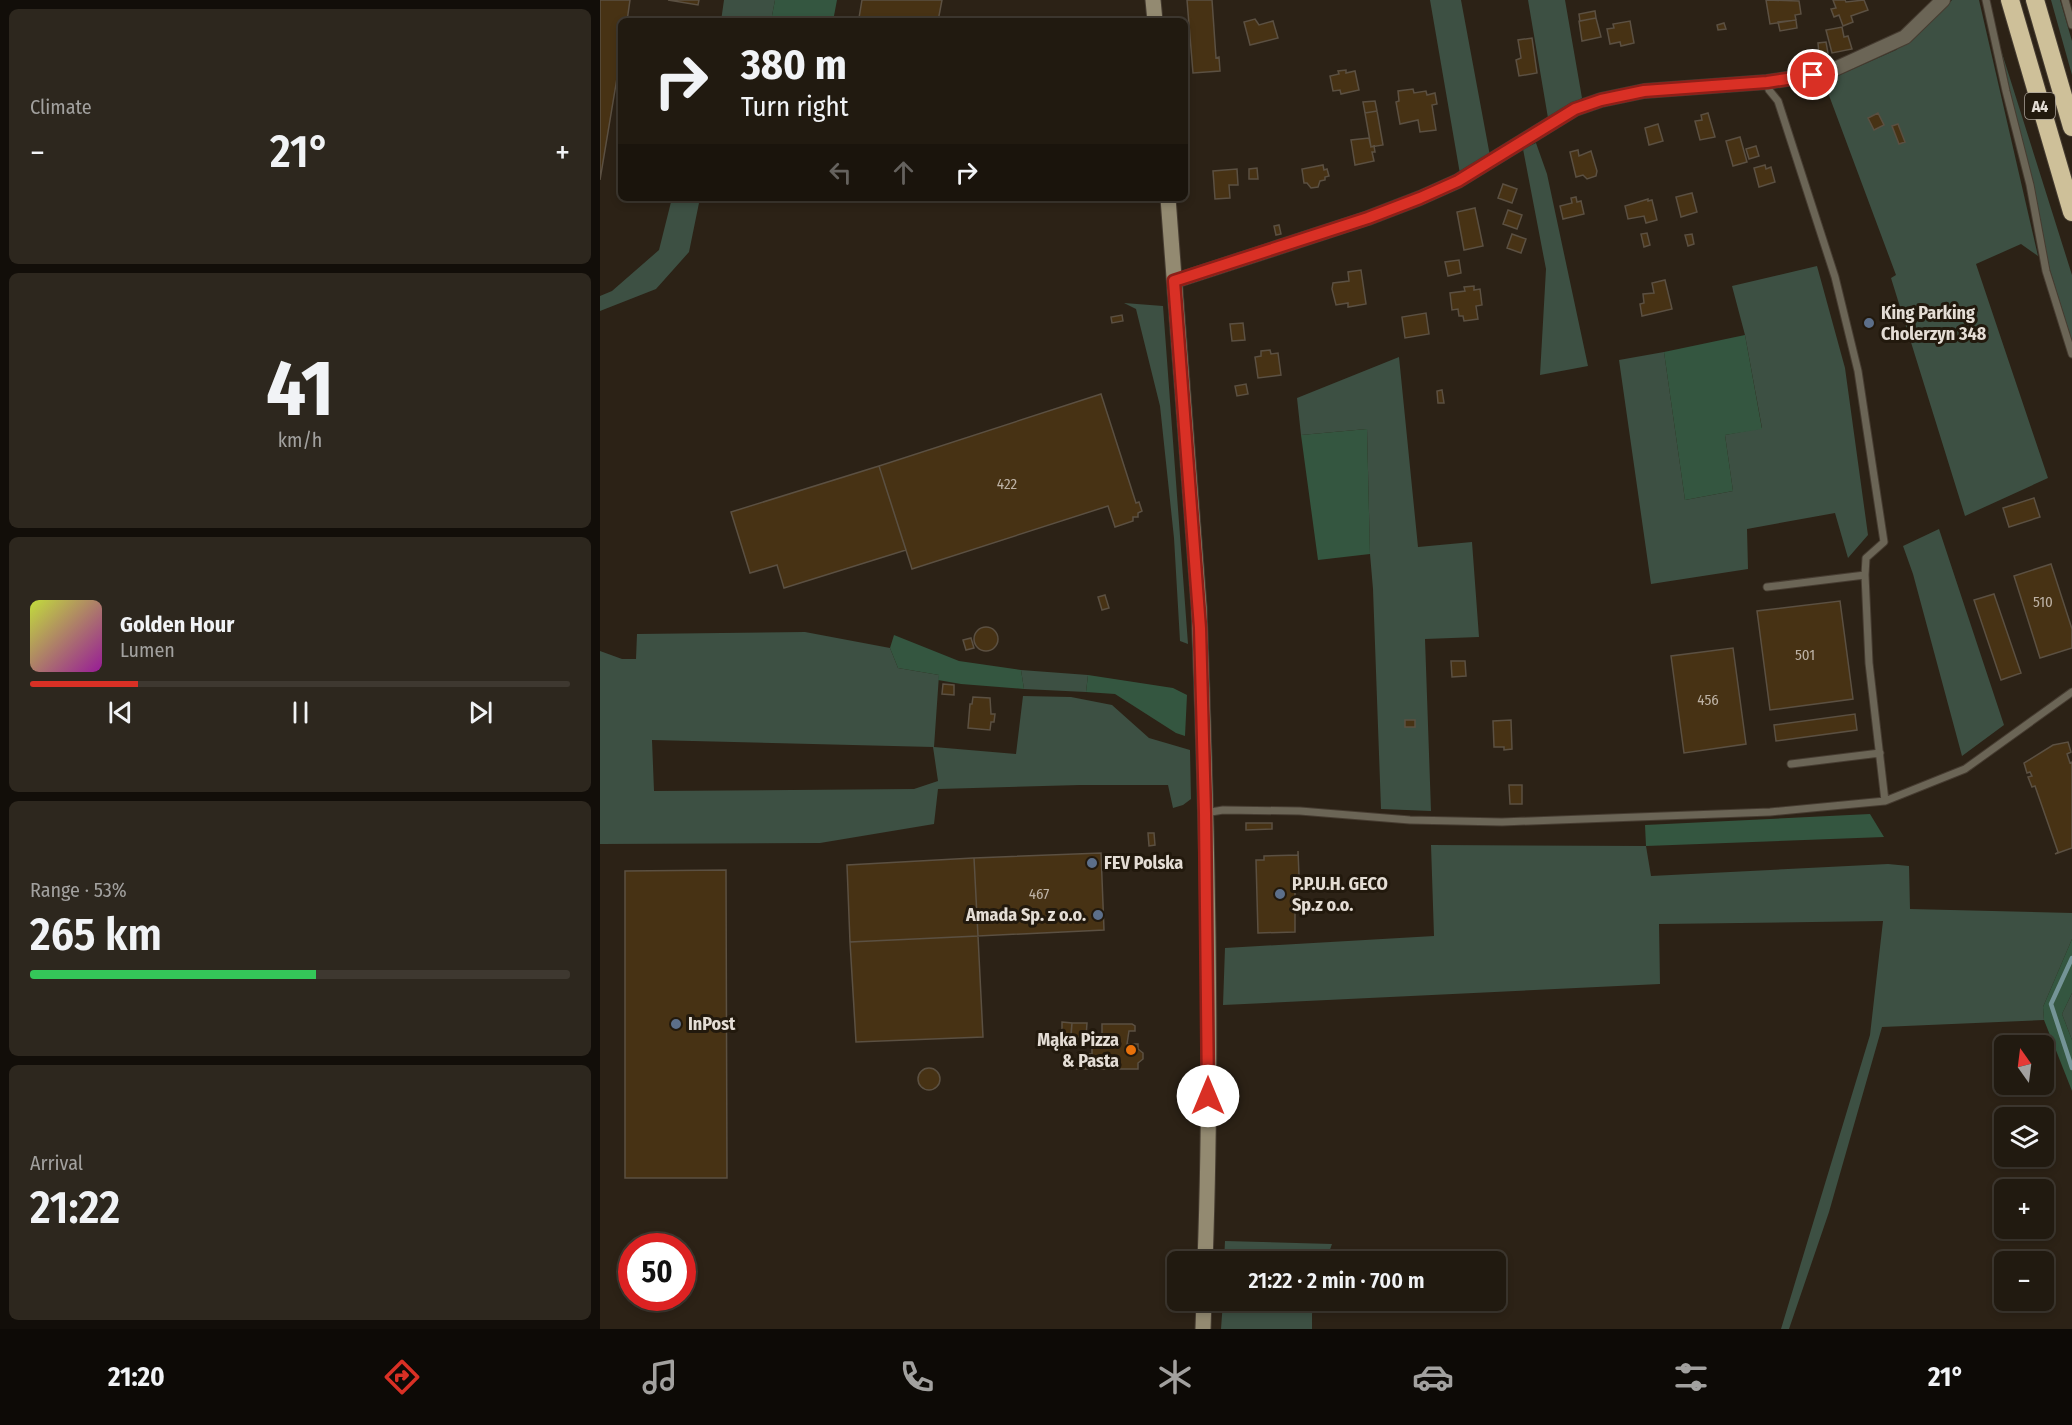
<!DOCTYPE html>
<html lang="en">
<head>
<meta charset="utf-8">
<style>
	:root { --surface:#211a10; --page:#2d271e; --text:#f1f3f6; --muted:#a2a19f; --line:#3e3830; --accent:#d93025 }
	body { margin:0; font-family:"Fira Sans Condensed",sans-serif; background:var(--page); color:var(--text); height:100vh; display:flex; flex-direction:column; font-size:22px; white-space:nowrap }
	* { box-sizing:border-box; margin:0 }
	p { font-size:20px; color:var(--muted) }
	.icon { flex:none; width:33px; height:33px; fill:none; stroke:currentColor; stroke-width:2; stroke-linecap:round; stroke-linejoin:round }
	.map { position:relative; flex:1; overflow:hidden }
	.side { display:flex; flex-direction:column; gap:9px; padding:9px; background:#120e09; width:600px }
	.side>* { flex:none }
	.top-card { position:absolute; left:18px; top:18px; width:570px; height:183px; border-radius:9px; box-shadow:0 3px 9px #0003,0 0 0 2px var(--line); background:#211a10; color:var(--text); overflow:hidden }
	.needle { width:39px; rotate:346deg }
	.fabs { position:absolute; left:1394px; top:1035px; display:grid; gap:12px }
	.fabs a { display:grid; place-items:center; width:60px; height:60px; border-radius:9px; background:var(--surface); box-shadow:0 3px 9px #0003,0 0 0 2px var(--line); font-size:30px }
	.speed { position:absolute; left:18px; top:1233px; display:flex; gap:12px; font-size:30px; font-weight:700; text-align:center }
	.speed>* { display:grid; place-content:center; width:78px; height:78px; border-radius:50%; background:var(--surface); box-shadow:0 3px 9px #0003,0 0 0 2px var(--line); line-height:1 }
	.speed .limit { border:9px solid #d22; background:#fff; color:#111 }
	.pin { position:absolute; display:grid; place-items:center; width:51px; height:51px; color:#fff; margin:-26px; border:3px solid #fff; border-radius:50%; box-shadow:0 2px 6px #0007 }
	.me { position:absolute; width:66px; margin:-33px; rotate:0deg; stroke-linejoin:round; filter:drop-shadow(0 0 4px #0008) }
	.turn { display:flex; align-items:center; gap:21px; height:126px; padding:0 24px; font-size:27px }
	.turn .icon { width:78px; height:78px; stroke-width:2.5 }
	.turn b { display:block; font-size:42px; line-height:51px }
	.lanes { display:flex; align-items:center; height:57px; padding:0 24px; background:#0003; justify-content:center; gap:30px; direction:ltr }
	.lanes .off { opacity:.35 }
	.big { font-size:45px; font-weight:600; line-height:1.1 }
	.side .card { flex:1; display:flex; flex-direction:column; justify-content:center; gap:9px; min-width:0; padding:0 21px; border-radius:9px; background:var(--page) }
	.side .dial { align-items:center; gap:0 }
	.dial b { font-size:78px; line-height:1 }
	.song { display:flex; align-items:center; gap:18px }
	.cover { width:72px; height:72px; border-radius:9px; background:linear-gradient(135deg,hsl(70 70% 55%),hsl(300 70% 35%)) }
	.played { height:6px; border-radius:3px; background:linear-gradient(90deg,var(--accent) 20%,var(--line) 20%) }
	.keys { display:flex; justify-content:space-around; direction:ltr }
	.heat { display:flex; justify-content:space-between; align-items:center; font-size:33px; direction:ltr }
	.charge { height:9px; border-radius:4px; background:linear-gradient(90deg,#34c759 53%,var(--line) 0) }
	.trip { position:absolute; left:567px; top:1251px; width:339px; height:60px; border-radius:9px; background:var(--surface); box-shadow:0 3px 9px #0003,0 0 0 2px var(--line); font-weight:600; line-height:60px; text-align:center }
	.tabs { display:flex; height:96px; justify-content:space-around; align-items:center; background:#0d0a06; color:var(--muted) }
	.tabs .icon { width:42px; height:42px }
	.tabs .active { color:var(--accent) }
	.tabs b { font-size:27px; color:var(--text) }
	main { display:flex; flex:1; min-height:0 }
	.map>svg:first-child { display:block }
	.green { fill:#3d5043; fill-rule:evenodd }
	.forest { fill:#345640 }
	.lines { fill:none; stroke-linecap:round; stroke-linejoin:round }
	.stream { stroke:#749497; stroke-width:4.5 }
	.building { fill:#473214; stroke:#5b5042; stroke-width:1.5 }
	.service-casing { stroke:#463c31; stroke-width:9 }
	.minor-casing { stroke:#463c31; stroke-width:16 }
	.secondary-casing { stroke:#463c31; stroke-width:17 }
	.motorway-casing { stroke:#463c31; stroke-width:20 }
	.service { stroke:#6b6556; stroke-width:7 }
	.minor { stroke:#6b6556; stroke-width:14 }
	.secondary { stroke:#938a71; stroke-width:15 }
	.motorway { stroke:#cec099; stroke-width:18 }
	.route-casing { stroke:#8d1f18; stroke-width:15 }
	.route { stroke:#d93025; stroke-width:10 }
	.service-dot { fill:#5c6f8a; stroke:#22190d; stroke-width:2 }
	.food-dot { fill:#e8710a; stroke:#22190d; stroke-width:2 }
	.labels { text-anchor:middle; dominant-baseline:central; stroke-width:6; stroke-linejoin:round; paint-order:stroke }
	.number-label { font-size:15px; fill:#bdb2a5 }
	.shield { fill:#22190d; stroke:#aaa299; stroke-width:1.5 }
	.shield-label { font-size:16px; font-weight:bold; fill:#e4ddd5 }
	.poi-label { font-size:18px; font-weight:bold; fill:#e4ddd5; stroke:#22190d; text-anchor:start }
</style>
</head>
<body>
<main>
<section class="side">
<div class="card"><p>Climate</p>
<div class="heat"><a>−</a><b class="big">21°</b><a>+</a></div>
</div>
<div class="card dial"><b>41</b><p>km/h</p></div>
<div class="card">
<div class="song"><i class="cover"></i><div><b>Golden Hour</b><p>Lumen</p></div></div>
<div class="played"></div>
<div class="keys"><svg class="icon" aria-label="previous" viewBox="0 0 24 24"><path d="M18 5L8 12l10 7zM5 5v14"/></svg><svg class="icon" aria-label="pause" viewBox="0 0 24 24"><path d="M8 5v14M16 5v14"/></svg><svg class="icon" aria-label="next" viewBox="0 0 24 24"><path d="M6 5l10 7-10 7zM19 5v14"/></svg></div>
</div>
<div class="card"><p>Range · 53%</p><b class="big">265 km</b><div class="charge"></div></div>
<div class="card"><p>Arrival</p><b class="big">21:22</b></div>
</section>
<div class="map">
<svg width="1472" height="1329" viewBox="0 0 1472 1329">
	<rect width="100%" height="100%" fill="#2c2216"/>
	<path class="green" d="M124 0H175L171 21H121Z
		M830 0H861L890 156 860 174Z
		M928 0H965L982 98 948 118Z
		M1352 0H1379L1438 256 1421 244 1376 264 1448 478 1365 516 1291 278 1296 275 1224 82 1296 50 1326 27Z
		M1451 0H1460L1472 41V75Z
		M1401 50 1472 275V341L1450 270Z
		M936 143 947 174 988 366 940 375 946 269 923 149Z
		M72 198H100L89 252 56 289 0 311V296L12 291 59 250Z
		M1217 266 1245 368 1268 535 1248 558 1235 513 1147 529 1148 569 1051 584 1019 360 1064 352 1085 500 1133 491 1125 435 1162 428 1145 335 1132 286Z
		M524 303 563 306 588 644 580 641 574 538 560 406 536 309Z
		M799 357 818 547 872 542 879 637 825 639 831 811 781 809 773 589 770 554 767 429 701 435 697 398Z
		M1339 529 1404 725 1362 756 1313 574 1303 546Z
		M205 632 290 648 298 668 339 675 334 747 416 754 423 696 471 697 512 705 549 738 590 750 591 799 583 805 573 808 568 785H480L338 789 334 824 220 843 0 844V651L22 659H36L37 634ZM52 740 333 747 338 781 314 789 54 791Z
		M421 670 488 675 486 692 424 689Z
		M831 845 1046 846 1051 876 1288 864 1309 866 1310 909 1472 913V939L1443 1007 1444 1020 1282 1027 1229 1212 1189 1329H1181L1270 1035 1283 921 1059 924 1060 984 623 1005 625 948 834 936Z
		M1472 993V1040L1462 1014Z
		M625 1241 732 1244 726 1261 624 1262Z
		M623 1301H715L712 1314V1329H621Z"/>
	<path class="forest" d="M175 0H237L233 21H171Z
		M1145 335 1162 429 1125 435 1133 491 1085 500 1064 352Z
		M767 429 770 554 718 560 701 435Z
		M294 635 359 661 421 670 424 689 361 684 338 680 339 675 298 668 290 648Z
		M488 675 573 688 587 695 585 736 576 733 515 694 486 692Z
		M1270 814 1284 837 1046 846 1045 825Z
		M1472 939V993L1462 1014 1472 1040V1091L1444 1020 1443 1007Z"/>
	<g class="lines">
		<path class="stream" d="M1472 958 1451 1004 1472 1068"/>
	</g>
	<path class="building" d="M0 0H30L27 21H21V54L0 180Z
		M68 0H99L98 5Z
		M262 0H342L338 21H275L259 18Z
		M587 0H612L616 58 619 57 620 71 593 73Z
		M1166 0 1199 1 1201 14 1195 15 1196 20 1170 24Z
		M1233 0H1245L1246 2 1264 0 1268 10 1251 16 1253 22 1243 26 1239 15 1234 17 1231 9 1236 8Z
		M995 11 996 18 980 21 979 14Z
		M996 18 1001 37 982 41 979 21Z
		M655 19 659 25 673 21 678 38 650 45 644 22Z
		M1196 20 1197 28 1180 31 1178 22Z
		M1030 21 1034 43 1021 46 1020 42 1010 44 1007 29 1014 28 1013 24Z
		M1124 23 1126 29 1118 30 1117 25Z
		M1242 27 1244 37 1248 36 1252 49 1232 53 1226 30Z
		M932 38 937 73 919 76 916 60 921 58 918 40Z
		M1226 42 1228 53 1219 54 1218 43Z
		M746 70V73L755 71 759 90 741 94 740 90 733 91 730 76 739 74 738 71Z
		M813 89 814 93 826 91 827 95 835 93 837 104 832 105 836 130 820 132 818 120 800 124 796 102 799 101 798 91Z
		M775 101 777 111 765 113 763 102Z
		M777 111 783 145 771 147 765 113Z
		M1108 113 1115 137 1100 140 1095 121 1102 120 1101 115Z
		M1278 113 1284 125 1274 130 1268 118Z
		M1058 124 1063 141 1049 145 1045 128Z
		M1298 124 1305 142 1299 144 1292 126Z
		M1140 137 1147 162 1133 166 1126 141Z
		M769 138 771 147 774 146 775 152H772L774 161 755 165 751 140Z
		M1156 146 1159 156 1149 159 1146 149Z
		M978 150 979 156 991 151 997 171 996 176 987 179 983 175 976 177 970 152Z
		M723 165 724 170 727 169 729 176 725 177V180L720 181 718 187 711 188 707 183H704L702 169Z
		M1165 165 1166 169 1171 167 1175 182 1159 187 1154 168Z
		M657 168 658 179H649V169Z
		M637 169 638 185H629L630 198 615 199 613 171Z
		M903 184 917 189 912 203 898 198Z
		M1092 193 1097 212 1081 217 1076 197Z
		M976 197 977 202 981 201 984 214 963 219 960 206 972 203 971 198Z
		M1048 199V201L1052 200 1057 220 1046 223 1044 216 1028 219 1025 206Z
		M875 208 883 246 864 250 857 212Z
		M908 210 922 215 917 229 903 224Z
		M679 225 681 234 676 235 674 226Z
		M1047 233 1050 245 1044 247 1041 234Z
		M912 234 926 239 921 253 907 248Z
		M1092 234 1094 244 1088 246 1085 235Z
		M859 260 861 273 848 276 845 262Z
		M761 270 766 304 748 307V303L736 305 732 289 733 283 749 281 748 272Z
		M1065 280 1072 309 1042 316 1040 304 1044 303 1043 294 1054 293 1052 283Z
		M874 286V290L880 289 882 305 876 306 878 319 864 321 863 316H859L858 309 852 310 850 293 865 291 864 287Z
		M826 313 829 334 805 338 802 317Z
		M522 315 523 321 512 323 511 317Z
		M643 323 645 340 632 341 630 324Z
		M670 350 671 354 678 353 681 375 658 378 655 357 661 356V351Z
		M646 384 648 394 637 396 635 386Z
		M842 390 844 403H838L837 391Z
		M501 394 536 503 539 502 542 511 538 513V517H533V521L515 527 508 506 312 569 279 466Z
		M279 466 306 550 184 588 177 565 150 573 131 512Z
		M1434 498 1440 517 1409 527 1403 508Z
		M1451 564 1472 629V648L1440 658 1414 576Z
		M1394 594 1421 673 1401 680 1374 600Z
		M505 595 509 608 502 610 498 597Z
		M1240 601 1253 699 1170 710 1157 611Z
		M374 639a12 12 0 1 1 24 0a12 12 0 1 1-24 0Z
		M371 638 374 648 366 650 363 640Z
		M1133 648 1146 744 1084 753 1071 656Z
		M851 661H865L866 676 852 677Z
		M343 684 354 685V695L342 694Z
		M373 697 390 698 391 714H395L394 722H391L390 730 368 728 370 704H372Z
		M1255 714 1257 730 1176 741 1174 725Z
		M805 720H815V727H805Z
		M911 720 912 749 904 750V747H894L893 721Z
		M1468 742 1471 752 1467 754 1470 763 1472 762V848L1455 854 1458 852 1435 786 1432 787 1428 777 1432 776 1430 772 1427 773 1424 763 1453 745Z
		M909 785H922V804H910Z
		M646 823H672V829L646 830Z
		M548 833H554L555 845 549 846Z
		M698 851 699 875H695V932L658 933 656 860H664V856L698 855Z
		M501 853 504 930 378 936 374 858Z
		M373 858H374L378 936 250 942 247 865Z
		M126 870 127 1178H25V871Z
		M378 936 383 1037 256 1042 250 942Z
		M462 1022 472 1023 471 1034H462Z
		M472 1023H487L486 1037H471Z
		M502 1024H532L535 1026V1031H529L527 1044H538V1049L543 1053V1059L538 1063V1069H477V1054H492V1046H502Z
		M318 1079a11 11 0 1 1 22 0a11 11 0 1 1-22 0Z"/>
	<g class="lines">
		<g class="service-casing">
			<path id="service" d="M1386 0 1406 91 1430 185 1446 271 1472 354
				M1465 0 1472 25
				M1167 82 1169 90 1178 101 1235 277 1258 371 1284 542 1266 558 1265 575
				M1167 587 1265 575 1269 663 1285 801
				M1191 764 1280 753
				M605 813 623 810 700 811 810 820 902 822 1170 812 1285 801 1365 769 1472 692"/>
		</g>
		<g class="minor-casing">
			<path id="minor" d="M575 281 768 218 820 198 858 181 975 109 1001 100 1044 91 1167 82 1213 75 1237 68 1305 37 1343 0"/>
		</g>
		<g class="secondary-casing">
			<path id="secondary" d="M553 0 555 21
				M568 198 599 607C607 825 613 1044 605 1262
				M603 1329 604 1300"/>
		</g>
		<g class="motorway-casing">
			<path id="motorway" d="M1410 0 1472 212
				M1435 0 1472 127"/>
		</g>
		<use href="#service" class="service"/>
		<use href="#minor" class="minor"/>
		<use href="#secondary" class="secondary"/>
		<use href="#motorway" class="motorway"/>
	</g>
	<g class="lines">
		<g class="route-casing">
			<path id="route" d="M608 1096 605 813 600 628 574 281 768 218 820 198 858 181 975 109 1001 100 1044 91 1167 82 1213 75"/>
		</g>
		<use href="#route" class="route"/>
	</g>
	<g class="service-dot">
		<circle cx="1269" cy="323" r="6"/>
		<circle cx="492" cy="863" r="6"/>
		<circle cx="680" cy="894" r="6"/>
		<circle cx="498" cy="915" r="6"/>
		<circle cx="76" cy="1024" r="6"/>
	</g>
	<circle class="food-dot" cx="531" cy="1050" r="6"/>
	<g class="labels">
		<g class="number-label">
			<text x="407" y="484">422</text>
			<text x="1443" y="602">510</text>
			<text x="1205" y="655">501</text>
			<text x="1108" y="700">456</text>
			<text x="439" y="894">467</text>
		</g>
		<rect class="shield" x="1425" y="93" width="30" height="26" rx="4.5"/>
		<g class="shield-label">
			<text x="1440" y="106">A4</text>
		</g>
		<g class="poi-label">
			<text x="1281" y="313">King Parking<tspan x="1281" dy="21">Cholerzyn 348</tspan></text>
			<text x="504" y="863">FEV Polska</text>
			<text x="692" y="884">P.P.U.H. GECO<tspan x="692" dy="21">Sp.z o.o.</tspan></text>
			<text x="486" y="915" text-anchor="end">Amada Sp. z o.o.</text>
			<text x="88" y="1024">InPost</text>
			<text x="519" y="1040" text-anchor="end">Mąka Pizza<tspan x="519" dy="21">&amp; Pasta</tspan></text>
		</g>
	</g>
</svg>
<div class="fabs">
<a><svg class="needle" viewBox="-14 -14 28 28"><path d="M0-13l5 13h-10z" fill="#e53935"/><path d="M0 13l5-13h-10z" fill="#a2a19f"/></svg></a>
<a><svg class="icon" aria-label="layers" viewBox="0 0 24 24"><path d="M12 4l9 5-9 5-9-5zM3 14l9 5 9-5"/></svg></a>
<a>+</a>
<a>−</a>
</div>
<div class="speed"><div class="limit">50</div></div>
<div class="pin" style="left:1213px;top:75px;background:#d93025"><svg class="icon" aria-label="arrive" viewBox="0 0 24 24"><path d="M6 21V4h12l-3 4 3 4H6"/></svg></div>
<svg class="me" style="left:608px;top:1096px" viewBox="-20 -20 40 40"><circle r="19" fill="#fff"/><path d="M0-13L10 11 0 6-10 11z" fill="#d93025"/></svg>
<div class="trip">21:22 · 2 min · 700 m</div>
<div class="top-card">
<div class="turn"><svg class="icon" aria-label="right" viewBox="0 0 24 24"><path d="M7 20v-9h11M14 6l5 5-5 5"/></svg><div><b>380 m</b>Turn right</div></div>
<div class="lanes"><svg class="icon off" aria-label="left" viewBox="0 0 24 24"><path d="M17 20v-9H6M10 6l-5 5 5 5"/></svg><svg class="icon off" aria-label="ahead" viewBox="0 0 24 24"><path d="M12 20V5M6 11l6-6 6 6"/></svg><svg class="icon" aria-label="right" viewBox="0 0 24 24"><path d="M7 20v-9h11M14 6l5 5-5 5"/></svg></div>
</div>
</div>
</main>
<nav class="tabs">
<b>21:20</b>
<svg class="icon active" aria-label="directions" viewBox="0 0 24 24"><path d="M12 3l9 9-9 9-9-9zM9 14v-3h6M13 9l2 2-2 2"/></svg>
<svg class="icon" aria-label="music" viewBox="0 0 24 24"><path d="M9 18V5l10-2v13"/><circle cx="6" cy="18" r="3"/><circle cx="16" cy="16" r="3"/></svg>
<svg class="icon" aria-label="phone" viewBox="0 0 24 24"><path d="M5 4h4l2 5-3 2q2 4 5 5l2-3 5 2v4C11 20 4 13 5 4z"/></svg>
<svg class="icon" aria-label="climate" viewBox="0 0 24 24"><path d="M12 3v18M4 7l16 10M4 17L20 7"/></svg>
<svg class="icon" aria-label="car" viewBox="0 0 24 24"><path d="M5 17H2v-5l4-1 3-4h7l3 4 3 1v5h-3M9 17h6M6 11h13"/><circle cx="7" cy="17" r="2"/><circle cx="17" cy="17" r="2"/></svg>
<svg class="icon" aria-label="filters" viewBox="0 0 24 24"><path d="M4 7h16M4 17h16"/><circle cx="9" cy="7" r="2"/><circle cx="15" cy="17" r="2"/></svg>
<b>21°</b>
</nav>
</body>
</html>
